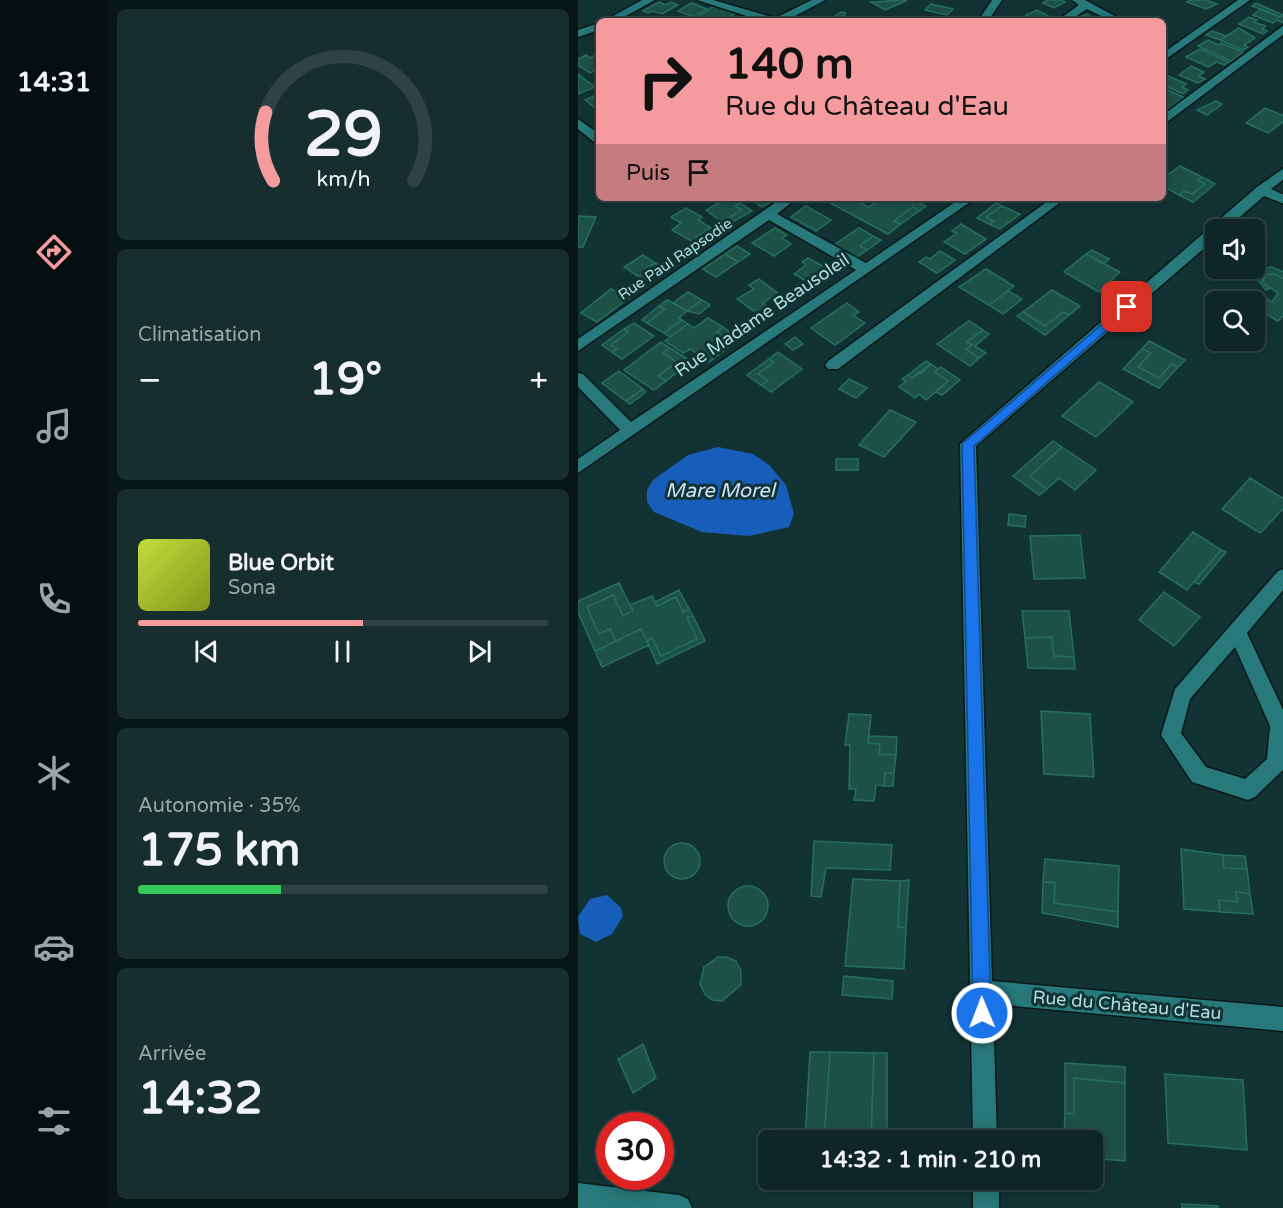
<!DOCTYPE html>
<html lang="fr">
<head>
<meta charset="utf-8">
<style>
	:root { --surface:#0e2627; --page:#172e2f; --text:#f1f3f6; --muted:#9ba5a7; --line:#2e4344; --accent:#f59b9e }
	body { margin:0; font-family:"Varela Round",sans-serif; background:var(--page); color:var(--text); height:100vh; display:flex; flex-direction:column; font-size:22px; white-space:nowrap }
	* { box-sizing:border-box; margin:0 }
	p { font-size:20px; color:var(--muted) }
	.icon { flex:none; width:33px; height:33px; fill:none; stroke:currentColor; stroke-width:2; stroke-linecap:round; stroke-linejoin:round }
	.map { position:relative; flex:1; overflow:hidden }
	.drawer { display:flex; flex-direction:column; gap:9px; padding:9px; background:#081515; width:470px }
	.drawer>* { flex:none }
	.top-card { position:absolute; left:18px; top:18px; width:570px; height:183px; border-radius:9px; box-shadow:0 3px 15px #0003,0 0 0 2px var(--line); background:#f59b9e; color:#111; overflow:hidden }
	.fabs { position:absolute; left:627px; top:219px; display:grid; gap:12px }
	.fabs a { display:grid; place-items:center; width:60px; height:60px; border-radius:9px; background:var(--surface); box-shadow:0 3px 15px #0003,0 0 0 2px var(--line); font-size:30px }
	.speed { position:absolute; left:18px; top:1112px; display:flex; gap:12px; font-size:30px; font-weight:700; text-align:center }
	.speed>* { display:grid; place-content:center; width:78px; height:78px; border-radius:50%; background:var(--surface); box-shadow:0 3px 15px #0003,0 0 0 2px var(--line); line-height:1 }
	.speed .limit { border:9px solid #d22; background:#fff; color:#111 }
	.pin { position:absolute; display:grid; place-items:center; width:51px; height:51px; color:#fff; margin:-26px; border-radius:12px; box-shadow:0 3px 9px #0006 }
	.me { position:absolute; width:66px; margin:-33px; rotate:359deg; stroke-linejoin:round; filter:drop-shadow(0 0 4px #0008) }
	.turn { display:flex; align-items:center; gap:21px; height:126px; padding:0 30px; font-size:27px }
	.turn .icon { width:78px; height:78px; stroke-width:2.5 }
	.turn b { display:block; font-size:42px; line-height:51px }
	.then { display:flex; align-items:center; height:57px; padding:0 30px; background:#0003; gap:12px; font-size:22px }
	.big { font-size:45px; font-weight:700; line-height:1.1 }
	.drawer .widget { flex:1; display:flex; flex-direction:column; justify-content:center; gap:9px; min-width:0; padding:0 21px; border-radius:9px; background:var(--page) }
	.drawer .dial { align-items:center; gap:0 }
	.dial svg { height:156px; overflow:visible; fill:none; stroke:var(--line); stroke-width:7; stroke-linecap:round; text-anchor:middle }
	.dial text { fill:var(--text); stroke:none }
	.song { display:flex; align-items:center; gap:18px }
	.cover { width:72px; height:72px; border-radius:9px; background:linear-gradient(135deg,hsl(70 70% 55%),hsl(70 70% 35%)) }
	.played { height:6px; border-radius:3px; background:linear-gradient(90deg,var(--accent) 55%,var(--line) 55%) }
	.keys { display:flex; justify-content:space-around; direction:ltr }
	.heat { display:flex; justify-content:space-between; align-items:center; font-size:33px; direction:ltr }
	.charge { height:9px; border-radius:4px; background:linear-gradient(90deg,#34c759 35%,var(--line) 0) }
	.trip { position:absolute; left:180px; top:1130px; width:345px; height:60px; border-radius:9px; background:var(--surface); box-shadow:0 3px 15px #0003,0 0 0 2px var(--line); font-weight:700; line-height:60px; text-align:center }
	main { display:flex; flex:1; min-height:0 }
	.tabs { display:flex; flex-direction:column; width:108px; justify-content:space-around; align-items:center; background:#060f10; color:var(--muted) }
	.tabs .icon { width:42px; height:42px }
	.tabs .selected { color:var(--accent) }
	.tabs b { font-size:27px; color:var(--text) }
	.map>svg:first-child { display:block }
	.water { fill:#175eba }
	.building { fill:#1e5146; stroke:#246f61; stroke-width:1.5 }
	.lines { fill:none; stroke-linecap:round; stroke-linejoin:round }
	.minor-casing { stroke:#0a1818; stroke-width:3 }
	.minor { fill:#27797b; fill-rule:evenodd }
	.route { fill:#1a73e8; stroke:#114b97; stroke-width:1.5 }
	.labels { text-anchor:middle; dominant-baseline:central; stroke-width:6; stroke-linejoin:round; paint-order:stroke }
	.far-street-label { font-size:15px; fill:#b1dfe0; stroke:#123334 }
	.street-label { font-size:18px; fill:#b1dfe0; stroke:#123334 }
	.water-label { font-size:20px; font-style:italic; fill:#cfe0f9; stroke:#123334 }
</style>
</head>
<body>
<main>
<nav class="tabs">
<b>14:31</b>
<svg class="icon selected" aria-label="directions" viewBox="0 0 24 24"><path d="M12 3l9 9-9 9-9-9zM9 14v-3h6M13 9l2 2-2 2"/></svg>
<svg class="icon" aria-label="music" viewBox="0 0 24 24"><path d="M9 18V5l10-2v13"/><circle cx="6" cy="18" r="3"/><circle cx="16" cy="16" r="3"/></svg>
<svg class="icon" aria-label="phone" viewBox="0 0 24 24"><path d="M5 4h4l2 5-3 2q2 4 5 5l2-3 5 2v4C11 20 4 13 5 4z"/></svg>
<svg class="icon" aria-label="climate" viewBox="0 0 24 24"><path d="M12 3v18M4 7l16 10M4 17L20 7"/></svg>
<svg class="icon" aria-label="car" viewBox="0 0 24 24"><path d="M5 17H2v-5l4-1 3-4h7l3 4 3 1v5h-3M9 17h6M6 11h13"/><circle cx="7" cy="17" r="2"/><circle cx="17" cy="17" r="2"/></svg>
<svg class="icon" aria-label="filters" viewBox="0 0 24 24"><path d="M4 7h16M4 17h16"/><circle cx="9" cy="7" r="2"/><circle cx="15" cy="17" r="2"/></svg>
</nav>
<section class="drawer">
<div class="widget dial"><svg viewBox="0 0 100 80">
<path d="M14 69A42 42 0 1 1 86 69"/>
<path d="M14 69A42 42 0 0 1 10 34" stroke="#f59b9e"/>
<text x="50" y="56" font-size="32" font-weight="700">29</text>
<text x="50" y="72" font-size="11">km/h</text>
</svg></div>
<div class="widget"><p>Climatisation</p>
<div class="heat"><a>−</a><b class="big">19°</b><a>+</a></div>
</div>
<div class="widget">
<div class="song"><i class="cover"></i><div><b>Blue Orbit</b><p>Sona</p></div></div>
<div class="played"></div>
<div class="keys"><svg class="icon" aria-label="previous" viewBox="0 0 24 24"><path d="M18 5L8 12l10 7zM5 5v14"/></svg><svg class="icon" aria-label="pause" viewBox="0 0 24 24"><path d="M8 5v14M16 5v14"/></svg><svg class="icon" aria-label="next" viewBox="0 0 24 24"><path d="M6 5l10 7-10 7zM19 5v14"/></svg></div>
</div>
<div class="widget"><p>Autonomie · 35%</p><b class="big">175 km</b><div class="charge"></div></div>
<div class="widget"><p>Arrivée</p><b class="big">14:32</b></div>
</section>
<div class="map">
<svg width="706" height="1208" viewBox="0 0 706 1208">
	<rect width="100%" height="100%" fill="#123334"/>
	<path class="water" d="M140 447 175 454 191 465 208 485 216 514 211 527 171 536 124 532 76 512 69 502V490L75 480 110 455Z
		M29 895 43 908 45 916 34 934 18 942 2 934 0 917 12 899Z"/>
	<path class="building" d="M326 0 328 1 307 10 293 2Z
		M470 0H483L487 2 476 8 465 3Z
		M612 0H628L639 4 628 9 609 2Z
		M81 2 88 5 93 2 100 5 84 14 74 11 70 13 65 11Z
		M113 3 129 9 116 17 100 11Z
		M678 3 705 15 702 17 674 6Z
		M353 4 375 9 369 15 347 10Z
		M136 6 157 14 145 21H114Z
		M683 9 702 17 706 15V23L699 20 695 23 675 15Z
		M459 10 470 16 458 21 448 15Z
		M263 12 268 13 265 16 285 21H250Z
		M508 14 518 19 521 17 528 20H496Z
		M671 17 679 20 676 22 688 26 684 29 689 31 685 34 661 24Z
		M661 28 677 38 666 45 670 47 665 50 642 40Z
		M634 31 648 36 642 40 628 35Z
		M630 40 641 45 643 43 665 52 653 61 620 46Z
		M622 49 651 62 646 65 639 62 630 67 608 57Z
		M21 53V69L12 73 0 65V59L8 55 12 58Z
		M613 66 626 72 621 76 627 79 620 83 601 75Z
		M0 74 17 87 0 94Z
		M588 75 608 84 604 87 610 90 605 94 585 85V78Z
		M585 88 607 98 585 114Z
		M21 94V106L17 108 7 100Z
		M638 101 644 104 629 115 619 110Z
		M687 108 706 116V121L690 133 668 123Z
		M602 166 624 177 620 180 627 184 614 194 606 191 601 195 585 186V178Z
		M624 177 637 184 615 202 601 195 606 191 614 194 627 184 620 180Z
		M149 198H155L162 203 157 206 164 210 144 222 128 210Z
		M171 198H181L186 201 199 198 184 207Z
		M247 198H273L291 207 303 198H332L348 206 341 211 335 207 316 221 323 224 310 234 245 199Z
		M162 203 174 211 149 225 144 222 164 210 157 206Z
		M418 203 424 206 408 217 415 221 411 224 399 218Z
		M228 206 253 220 238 231 213 217Z
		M424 206 442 214 422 229 411 224 415 221 408 217Z
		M335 207 341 211 323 224 316 221Z
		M108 208 124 217 120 220 133 228 118 237 122 239 117 243 94 230 103 223 93 217Z
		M0 216 18 217 5 247H0Z
		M383 224 408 239 387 254 366 242 379 233 374 231Z
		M197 228 209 235 204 238 213 244 196 256 174 243Z
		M281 228 295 236 282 246 289 250 277 258 256 245Z
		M295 236 303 240 289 250 282 246Z
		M159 246 172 254 160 262 147 254Z
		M514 250 531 259 526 264 508 254Z
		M362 251 377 260 359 273 341 262 348 257 352 259Z
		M147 254 160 262 138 277 125 269Z
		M508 254 542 272 521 292 486 272Z
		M65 255 77 263 68 268 76 274 66 280 46 267Z
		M230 258 250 269 238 278 243 281 236 286 216 274 228 265 224 262Z
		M77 263 85 268 76 274 68 268Z
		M693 267 706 272V279L696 274H689L684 282 693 288 688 290 677 277 683 270Z
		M408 269 436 286 411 305 381 287Z
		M689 274H696L706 279V315L700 321 676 308V303L684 296 694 302 700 293 685 283 684 279Z
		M181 279 206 298 201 301 194 297 185 303 191 307 180 314 159 299 176 289 171 285Z
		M33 289 51 298 19 322 3 313Z
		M474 290 502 306 491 315 485 312 467 326 445 312Z
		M430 291 444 299 425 314 411 305Z
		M110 292 124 300 109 311 95 303Z
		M89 300 109 311 101 318 104 320 86 333 69 323 87 309 81 306Z
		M124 300 132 305 121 314 109 311Z
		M269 303 281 312 275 315 287 323 257 345 233 328Z
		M81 306 87 309 69 323 64 320Z
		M445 312 467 326 485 312 491 315 467 335 439 316Z
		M130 318 145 327 139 332 149 339 135 348 142 354 131 362 112 349 105 353 87 341 110 324 116 328Z
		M104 320 110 324 92 337 86 333Z
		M391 321 405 330 389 342 394 345 388 349 401 358 392 366 359 344Z
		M56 323 76 336 44 359 34 352 39 349 33 345 50 332 46 329Z
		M145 327 161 339 142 354 135 348 149 339 139 332Z
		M46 329 50 332 33 345 39 349 34 352 24 345Z
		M405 330 411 334 397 346 408 353 401 358 388 349 394 345 389 342Z
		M217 337 225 344 215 350 207 344Z
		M571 341 607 360 600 367 594 364 581 378 560 367 573 353 564 349Z
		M83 342 92 348 85 353 99 362 80 376 88 381 76 390 46 370Z
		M92 348 113 361 88 381 80 376 99 362 85 353Z
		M564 349 573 353 560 367 581 378 594 364 600 367 581 388 545 369Z
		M200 352 224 369 193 392 183 385 190 381 180 374 196 362 191 359Z
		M191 359 196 362 180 374 190 381 183 385 169 375Z
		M348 361 353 364 343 373 341 372 334 378 330 375Z
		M353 364 360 369 357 372 370 381 348 400 341 394 337 398 321 387 328 381 324 379 330 375 334 378Z
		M363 367 382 380 364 395 358 392 370 381 357 372Z
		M41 371 65 389 48 401 24 383Z
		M271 379 289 388 278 398 261 389Z
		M521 382 555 402 518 437 484 416Z
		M65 389 68 392 52 404 48 401Z
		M312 410 338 422 306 457 281 445Z
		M475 441 484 447 452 476 469 489 461 495 435 476Z
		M484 447 518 470 497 490 481 478 469 489 452 476Z
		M258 459H280V470H258Z
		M672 478 706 499V508L682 533 644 509Z
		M431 514 448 516 447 527 430 525Z
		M615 532 643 550 609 590 581 572Z
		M502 535 507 578 456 579 452 536Z
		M643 550 648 552 621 584 616 582Z
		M41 583 55 611 45 616 35 595 9 607 21 634 32 629 38 641 17 651 0 612V601Z
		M101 590 111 609 105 612 98 597 79 606 77 602Z
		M586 592 622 617 596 646 561 620Z
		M35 595 45 616 55 611 52 605 74 596 79 606 98 597 105 612 111 609 115 616 109 618 119 639 83 656 74 638 69 641 63 629 38 641 32 629 21 634 9 607Z
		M444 611H491L496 657 476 656 474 637 447 638Z
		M115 616 127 641 79 664 69 641 74 638 83 656 119 639 109 618Z
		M63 629 71 645 24 667 17 651Z
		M474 637 476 656 496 657 497 669 450 668 447 638Z
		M463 711 512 714 516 777 466 774Z
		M271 714 293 715 290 743 302 744 301 754 318 755 316 773H307L306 786 298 785 296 801 276 800 278 789H271L272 745H267Z
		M291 736 319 737 318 755 301 754 302 744 290 743Z
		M307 773H316L315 786H306Z
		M236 841 314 845 312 870 248 868 243 897 233 896Z
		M86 861a18 18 0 1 1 36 0a18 18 0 1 1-36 0Z
		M603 849 645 855 646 868 669 869 672 894 658 892 659 902 641 900 642 912 606 909Z
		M645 855 667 856 669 869 646 868Z
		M467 859 541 866 540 912 476 903 477 883 465 882Z
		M275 879 322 881 320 927 328 928 326 969 267 966Z
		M331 880 328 928 320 927 322 881Z
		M465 882 477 883 476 903 540 912V927L464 913Z
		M150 906a20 20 0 1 1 40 0a20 20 0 1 1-40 0Z
		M658 892 672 894 675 914 642 912 641 900 659 902Z
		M140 957H148L158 961 163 971V985L144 1001 134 1000 127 994 122 984 126 967Z
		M266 976 315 981 314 999 264 995Z
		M65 1044 78 1078 55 1093 40 1059Z
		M232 1052H252L246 1140H227Z
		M252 1052 296 1053 293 1139 246 1140Z
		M296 1053H309V1140L293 1139Z
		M487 1063 547 1067V1083L496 1078V1114L487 1113Z
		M587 1074 665 1080 669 1150 590 1143Z
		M496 1078 547 1083V1161L514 1158V1140H486L487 1113 496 1114Z
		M604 1204 640 1206V1208H604Z"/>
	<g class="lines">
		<g class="minor-casing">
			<path id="minor" d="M64 0H77L39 21H26Z
				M119 0H135L197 18 234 0H247L208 21H184Z
				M414 0H424L410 21H400Z
				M494 0H507L546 21H533L509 9 491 21H479L501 5Z
				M660 0H672L585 61V53Z
				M21 23V30L0 37V30Z
				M706 25V34L585 125V115Z
				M0 119 21 134V142H16L0 129Z
				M706 168V179L693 189 706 195V204L686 196 647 230H638V238L398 446 414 981 706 1007V1031L415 1004 419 1140H395L382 444 679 187Z
				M204 198H219L199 214 288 263 383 198H398L0 473V459L42 430 0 387V373L5 374 53 422 278 270 191 220 0 351V339Z
				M474 198H488L260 369H250L247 365 250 361Z
				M706 569V589L669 633 706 712V769L677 797 670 800 614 782 583 735 597 689 700 571ZM657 647 692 726 689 759 667 779 628 767 603 733 612 699Z
				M395 1179H421V1208H395Z
				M0 1183 101 1195 110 1199 114 1208H0Z"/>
		</g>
		<use href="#minor" class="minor"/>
	</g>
	<path class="route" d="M549 303 555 307 553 309 396 446 413 1013 410 1019 404 1021 398 1019 395 1013 384 444Z"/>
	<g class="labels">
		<g class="far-street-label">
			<text transform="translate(97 259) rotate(-34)">Rue Paul Rapsodie</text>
		</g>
		<g class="street-label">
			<text transform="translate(184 315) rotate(-34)">Rue Madame Beausoleil</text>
			<text transform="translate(549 1005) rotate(5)">Rue du Château d'Eau</text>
		</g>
		<g class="water-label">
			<text x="142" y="491">Mare Morel</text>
		</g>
	</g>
</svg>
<div class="fabs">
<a><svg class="icon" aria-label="sound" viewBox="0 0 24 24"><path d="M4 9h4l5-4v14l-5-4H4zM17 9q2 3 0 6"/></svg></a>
<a><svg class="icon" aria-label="search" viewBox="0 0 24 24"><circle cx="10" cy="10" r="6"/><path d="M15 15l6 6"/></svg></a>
</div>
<div class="speed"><div class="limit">30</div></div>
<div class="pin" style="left:549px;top:307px;background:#d93025"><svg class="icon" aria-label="arrive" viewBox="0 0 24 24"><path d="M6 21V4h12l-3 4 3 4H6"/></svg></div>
<svg class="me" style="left:404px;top:1013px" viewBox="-20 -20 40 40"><circle r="17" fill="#1a73e8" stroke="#fff" stroke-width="3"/><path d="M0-11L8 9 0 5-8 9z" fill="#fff"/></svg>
<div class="trip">14:32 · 1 min · 210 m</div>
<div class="top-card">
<div class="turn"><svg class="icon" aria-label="right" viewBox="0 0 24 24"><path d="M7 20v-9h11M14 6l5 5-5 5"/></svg><div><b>140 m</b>Rue du Château d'Eau</div></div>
<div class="then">Puis<svg class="icon" aria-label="arrive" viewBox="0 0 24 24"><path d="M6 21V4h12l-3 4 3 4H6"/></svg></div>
</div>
</div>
</main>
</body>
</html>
